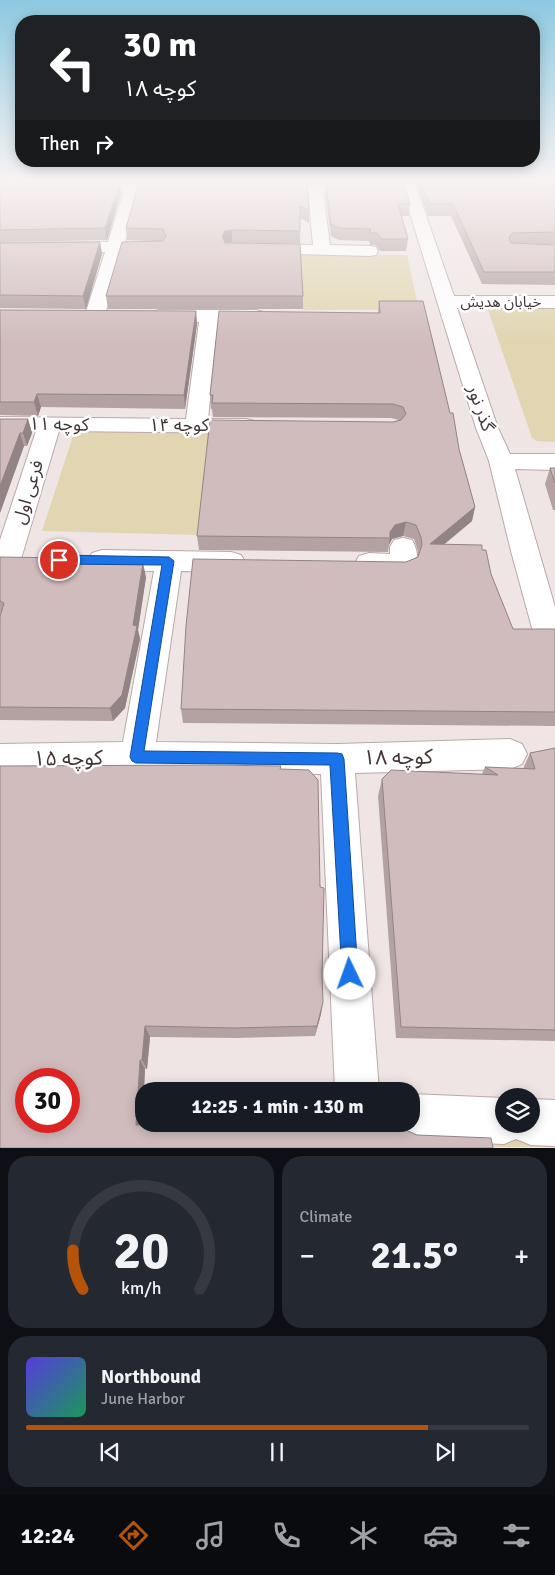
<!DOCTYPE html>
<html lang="en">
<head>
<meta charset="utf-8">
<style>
	:root { --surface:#171b24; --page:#242831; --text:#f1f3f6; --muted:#9ea1a6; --line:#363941; --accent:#b45309 }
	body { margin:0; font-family:Signika,"Noto Sans Arabic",sans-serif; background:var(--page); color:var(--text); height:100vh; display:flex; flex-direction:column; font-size:19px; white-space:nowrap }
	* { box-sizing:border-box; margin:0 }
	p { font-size:16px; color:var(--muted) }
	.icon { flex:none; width:28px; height:28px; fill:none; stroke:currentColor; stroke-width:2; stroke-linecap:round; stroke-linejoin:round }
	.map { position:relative; height:1148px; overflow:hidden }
	.sheet { display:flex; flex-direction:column; gap:8px; padding:8px; background:#0d0f14; flex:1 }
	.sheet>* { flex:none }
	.hud { position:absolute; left:15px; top:15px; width:525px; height:152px; border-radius:20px; box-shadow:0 2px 12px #0003; background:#202124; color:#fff; overflow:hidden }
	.controls { position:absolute; left:495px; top:1088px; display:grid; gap:10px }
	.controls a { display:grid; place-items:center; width:45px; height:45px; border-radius:50%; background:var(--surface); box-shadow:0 2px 12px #0003; font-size:25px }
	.speed { position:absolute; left:15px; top:1068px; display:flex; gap:10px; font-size:25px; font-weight:700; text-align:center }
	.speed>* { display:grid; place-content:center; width:65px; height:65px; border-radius:50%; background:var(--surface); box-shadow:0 2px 12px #0003; line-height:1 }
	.speed .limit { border:8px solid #d22; background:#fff; color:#111 }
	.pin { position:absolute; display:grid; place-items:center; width:42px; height:42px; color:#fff; margin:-21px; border:2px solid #fff; border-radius:50%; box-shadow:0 1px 5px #0007 }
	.me { position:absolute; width:55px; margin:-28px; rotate:357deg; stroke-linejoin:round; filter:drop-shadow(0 0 4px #0008) }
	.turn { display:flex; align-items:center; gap:18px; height:105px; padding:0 25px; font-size:22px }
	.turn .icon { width:65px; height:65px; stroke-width:2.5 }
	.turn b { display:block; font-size:35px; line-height:42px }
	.then { display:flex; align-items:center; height:48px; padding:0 25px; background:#0003; gap:10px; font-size:19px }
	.big { font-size:38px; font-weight:700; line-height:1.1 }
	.sheet .widget { flex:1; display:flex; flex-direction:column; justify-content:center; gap:8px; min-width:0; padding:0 18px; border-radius:20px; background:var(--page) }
	.sheet .dial { align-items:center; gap:0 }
	.dial svg { height:130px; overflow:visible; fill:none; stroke:var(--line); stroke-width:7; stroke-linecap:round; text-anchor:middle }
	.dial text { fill:var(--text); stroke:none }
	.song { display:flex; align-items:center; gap:15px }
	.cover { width:60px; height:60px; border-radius:8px; background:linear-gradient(135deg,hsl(250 70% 55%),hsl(150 70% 35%)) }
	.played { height:5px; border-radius:2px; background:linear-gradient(90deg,var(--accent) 80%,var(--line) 80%) }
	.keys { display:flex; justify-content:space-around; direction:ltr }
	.heat { display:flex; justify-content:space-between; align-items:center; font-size:28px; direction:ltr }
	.sheet .tiles { flex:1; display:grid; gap:8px; grid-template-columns:1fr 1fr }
	.widget:last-child { grid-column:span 2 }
	.trip { position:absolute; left:135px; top:1082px; width:285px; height:50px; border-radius:20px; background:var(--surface); box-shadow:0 2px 12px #0003; font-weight:700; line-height:50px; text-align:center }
	.dock { display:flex; height:80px; justify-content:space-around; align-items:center; background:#090b0e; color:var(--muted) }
	.dock .icon { width:35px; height:35px }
	.dock .selected { color:var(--accent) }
	.dock b { font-size:22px; color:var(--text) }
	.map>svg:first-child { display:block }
	.green { fill:#e1d6b1 }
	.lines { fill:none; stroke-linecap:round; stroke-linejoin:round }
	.street-casing { stroke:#bba9a9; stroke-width:2 }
	.street { fill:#fff; fill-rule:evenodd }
	.wall { fill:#b4a2a3 }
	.shaded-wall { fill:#928484 }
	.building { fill:#d1bcbd; stroke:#928484; fill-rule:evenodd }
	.route { fill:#1a73e8; stroke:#114b97 }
	.labels { text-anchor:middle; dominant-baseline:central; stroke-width:5; stroke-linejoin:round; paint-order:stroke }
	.far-street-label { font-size:15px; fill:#423536; stroke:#fff }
	.street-label { font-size:18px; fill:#423536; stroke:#fff }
	.near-street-label { font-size:21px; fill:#423536; stroke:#fff }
</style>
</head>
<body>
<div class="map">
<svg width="555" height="1148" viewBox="0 0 555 1148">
	<rect width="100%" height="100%" fill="#f0e5e5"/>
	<path class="green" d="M300 254 407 255 419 310H303Z
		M487 307H555V442L537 441 532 438Z
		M75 430 211 432 200 535 42 531Z
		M482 1130 555 1135V1147H483Z"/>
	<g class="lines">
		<g class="street-casing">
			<path id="street" d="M400 181H414L454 296H555V308H457L498 428 510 454H555V470L515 469 555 607V642L537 636 532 628 511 551 489 461 476 428Z
				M84 183H176L181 184 183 187 181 190 176 191H139L125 242 162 243 164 247 162 251 122 252 105 315 102 319 95 321 88 319 85 315 105 252 0 253V243L108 242 124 191 79 190 77 187 79 184Z
				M269 184 357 185 359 188 357 191 323 192 330 245 370 246 376 247 378 251 376 255 370 256 258 253 256 249 258 245 264 244 313 245 308 192 264 191 262 188 264 185Z
				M159 310H256L263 312 266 316 263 320 218 322 208 419H246L254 421 257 426 254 431 246 433 59 431 21 559 17 566 7 569 0 567V540L36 431H0V417L186 419 199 322 152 320 149 316 152 312Z
				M403 538 412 540C418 550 419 561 414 571 397 576 376 575 359 570L355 563 359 556 369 553 390 554V547L394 540Z
				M102 550 231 552 241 555 245 562 241 569 231 572 181 571 156 742 337 744 510 739 522 744 527 754 522 764 510 769 355 773 379 1091H335L321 774 137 772 0 774V744L123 742 154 571 102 570 92 567 88 560 92 553Z
				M411 1094 504 1098V1124H531V1099L555 1100V1146L531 1145 516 1139 504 1144 411 1140 395 1133 391 1124H411Z"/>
		</g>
		<use href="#street" class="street"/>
	</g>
	<path class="wall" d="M63 181H184V182Z
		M267 181H403L410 204 409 216H401L408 239 406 251H380L376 245H370L369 241 339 240 331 236 325 194 326 182H330Z
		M415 181H555V183H494L555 185V244L538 245H555V285L482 284 451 216H428Z
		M0 182 121 194 107 240 0 242Z
		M307 182 309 211V223L300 218V243H229L303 296V309H108L106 296 152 241 127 240 126 228Z
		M100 242 102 254 86 309 0 308V243Z
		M379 301 459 449 475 507 472 521 444 544 482 550 491 574 513 629H555V726L183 723 181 709 406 562 418 557V551L414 539 403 536 392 539 389 545 388 552 199 550 197 536 393 422 399 420 391 418 213 417 212 409H211L210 395 378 313Z
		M0 310 196 311 197 324 185 409 41 407 38 416 0 415Z
		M0 419H28L32 433 27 446H24L0 513Z
		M550 468H555V510H553L545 484Z
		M0 557 146 577 138 630 140 639 125 708 113 721 0 720V617L1 614 0 613Z
		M555 748V1041L396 1038 378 796 382 779 482 774 485 767 523 769 530 753Z
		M281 769 322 976 321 1014 315 1036 235 1038 150 1037 147 1069H145L142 1125 399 1127 417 1135 0 1148Z"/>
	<path class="shaded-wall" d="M120 182 121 194 107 240 105 228Z
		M232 230V242L226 243 222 236 225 231Z
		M100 242 102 254 86 309 83 296Z
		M196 311 197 324 185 409 184 395Z
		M37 394 41 407 38 416 34 402Z
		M28 419 32 433 27 446 23 433Z
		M20 433 24 446 0 513V486Z
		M475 507 472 521 428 558 430 544Z
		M406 522 403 536 392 539 389 545 390 532 395 525Z
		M143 563 146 577 138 630 140 639 125 708 113 721 110 708 133 625Z
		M323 1002 321 1014 315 1036 317 1026Z
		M145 1026 150 1037 147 1069 142 1060Z
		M140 1060 145 1069 142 1132 136 1125Z"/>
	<path class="building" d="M357 181H403L410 204H398L408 239H381L377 233H371L370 229 339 228 331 224 326 182Z
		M421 181H443L555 185V232L512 233 509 238 511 243 555 245V272H484L453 204H430Z
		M0 182H120L105 228 0 230Z
		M139 182H307L309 211 300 206V231L232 230 225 231 222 236 225 243 300 244 303 296H106L122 242 163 241 166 236 163 229 126 228Z
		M100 242 83 296 0 295V243Z
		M379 301H423L450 413H453L459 449 475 507 430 544 482 545V550H486L491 574 513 629H555V712L181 709 186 626 193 559 406 562 418 557 422 545 421 537 416 525 406 522 395 525 390 532V538L197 536 210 420 393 422 401 420 406 414 403 407 393 404 212 403 213 395H210L219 311 380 313Z
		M0 310 196 311 184 395 37 394 34 402H0Z
		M0 419H28L23 433H20L0 486Z
		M550 468H555V483Z
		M0 557 137 559 143 563 133 625 137 626 122 695 110 708 0 707V617L4 603 0 601Z
		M555 748V1030L401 1027 382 779 391 770 498 775 485 767 535 769 530 753Z
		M208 765 281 766 280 769 309 770 318 780 320 887 324 888 322 976 323 1002 317 1026 233 1028 145 1026 142 1060H140L136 1125 247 1126 248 1124H397L399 1127 417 1135 491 1138 493 1148H0V766ZM26 1079H69V1121H26Z"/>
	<linearGradient id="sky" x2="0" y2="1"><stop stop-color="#8dc9e1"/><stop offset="0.53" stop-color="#f8f3f3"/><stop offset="1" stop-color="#f8f3f3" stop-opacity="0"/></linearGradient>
	<rect width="555" height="342" fill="url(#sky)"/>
	<path class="route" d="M59 555 169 557 174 561 144 751 337 753 342 754 344 759 358 974 356 980 350 982 344 980 342 974 330 765 136 763 132 761 130 757 162 565 59 564 54 560Z"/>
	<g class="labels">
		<g class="far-street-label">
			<text x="501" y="302">خیابان هدیش</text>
		</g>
		<g class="street-label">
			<text transform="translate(481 408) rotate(71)">گذر نور</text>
			<text transform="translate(59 424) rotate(1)">کوچه ۱۱</text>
			<text x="179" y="425">کوچه ۱۴</text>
			<text transform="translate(28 492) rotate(-73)">فرعی اول</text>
		</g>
		<g class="near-street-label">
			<text transform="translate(398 757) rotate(-1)">کوچه ۱۸</text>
			<text transform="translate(68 758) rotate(-1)">کوچه ۱۵</text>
		</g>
	</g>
</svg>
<div class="controls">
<a><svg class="icon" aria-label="layers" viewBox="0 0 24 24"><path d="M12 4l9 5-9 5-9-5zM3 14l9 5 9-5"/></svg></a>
</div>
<div class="speed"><div class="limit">30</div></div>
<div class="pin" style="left:59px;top:560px;background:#d93025"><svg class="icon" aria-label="arrive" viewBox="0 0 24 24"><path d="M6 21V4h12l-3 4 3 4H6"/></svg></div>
<svg class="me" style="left:350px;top:974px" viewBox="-20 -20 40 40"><circle r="19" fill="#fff"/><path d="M0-13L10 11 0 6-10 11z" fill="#1a73e8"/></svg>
<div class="trip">12:25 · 1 min · 130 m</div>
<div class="hud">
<div class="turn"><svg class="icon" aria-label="left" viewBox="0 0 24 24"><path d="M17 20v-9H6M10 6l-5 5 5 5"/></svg><div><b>30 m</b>کوچه ۱۸</div></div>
<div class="then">Then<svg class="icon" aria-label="right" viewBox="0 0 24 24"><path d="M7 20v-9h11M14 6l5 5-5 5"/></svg></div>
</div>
</div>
<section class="sheet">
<div class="tiles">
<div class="widget dial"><svg viewBox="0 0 100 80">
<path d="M14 69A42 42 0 1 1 86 69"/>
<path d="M14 69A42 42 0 0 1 8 45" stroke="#b45309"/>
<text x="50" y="56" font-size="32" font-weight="700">20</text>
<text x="50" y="72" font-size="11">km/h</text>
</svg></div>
<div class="widget"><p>Climate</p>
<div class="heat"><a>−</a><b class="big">21.5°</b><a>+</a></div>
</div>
<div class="widget">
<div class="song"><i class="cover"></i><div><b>Northbound</b><p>June Harbor</p></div></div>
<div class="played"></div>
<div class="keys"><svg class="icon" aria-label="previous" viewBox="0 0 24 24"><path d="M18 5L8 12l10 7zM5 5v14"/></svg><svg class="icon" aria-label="pause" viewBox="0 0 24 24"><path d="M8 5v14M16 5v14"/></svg><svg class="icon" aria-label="next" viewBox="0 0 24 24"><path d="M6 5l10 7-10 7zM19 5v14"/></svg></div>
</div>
</div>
</section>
<nav class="dock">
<b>12:24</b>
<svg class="icon selected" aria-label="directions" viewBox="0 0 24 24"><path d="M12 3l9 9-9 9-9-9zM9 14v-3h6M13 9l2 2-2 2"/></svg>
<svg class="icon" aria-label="music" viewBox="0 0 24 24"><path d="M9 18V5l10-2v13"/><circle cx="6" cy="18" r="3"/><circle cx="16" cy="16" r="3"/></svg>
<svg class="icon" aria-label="phone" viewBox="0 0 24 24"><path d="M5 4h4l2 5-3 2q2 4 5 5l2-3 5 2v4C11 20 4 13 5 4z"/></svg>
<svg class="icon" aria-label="climate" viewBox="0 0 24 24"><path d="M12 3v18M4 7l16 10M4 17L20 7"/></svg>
<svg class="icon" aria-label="car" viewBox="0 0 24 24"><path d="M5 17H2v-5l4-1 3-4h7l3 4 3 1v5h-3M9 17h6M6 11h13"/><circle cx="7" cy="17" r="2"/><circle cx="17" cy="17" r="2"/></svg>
<svg class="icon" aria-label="filters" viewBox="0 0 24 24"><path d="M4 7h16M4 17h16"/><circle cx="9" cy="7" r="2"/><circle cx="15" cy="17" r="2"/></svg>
</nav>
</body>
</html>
